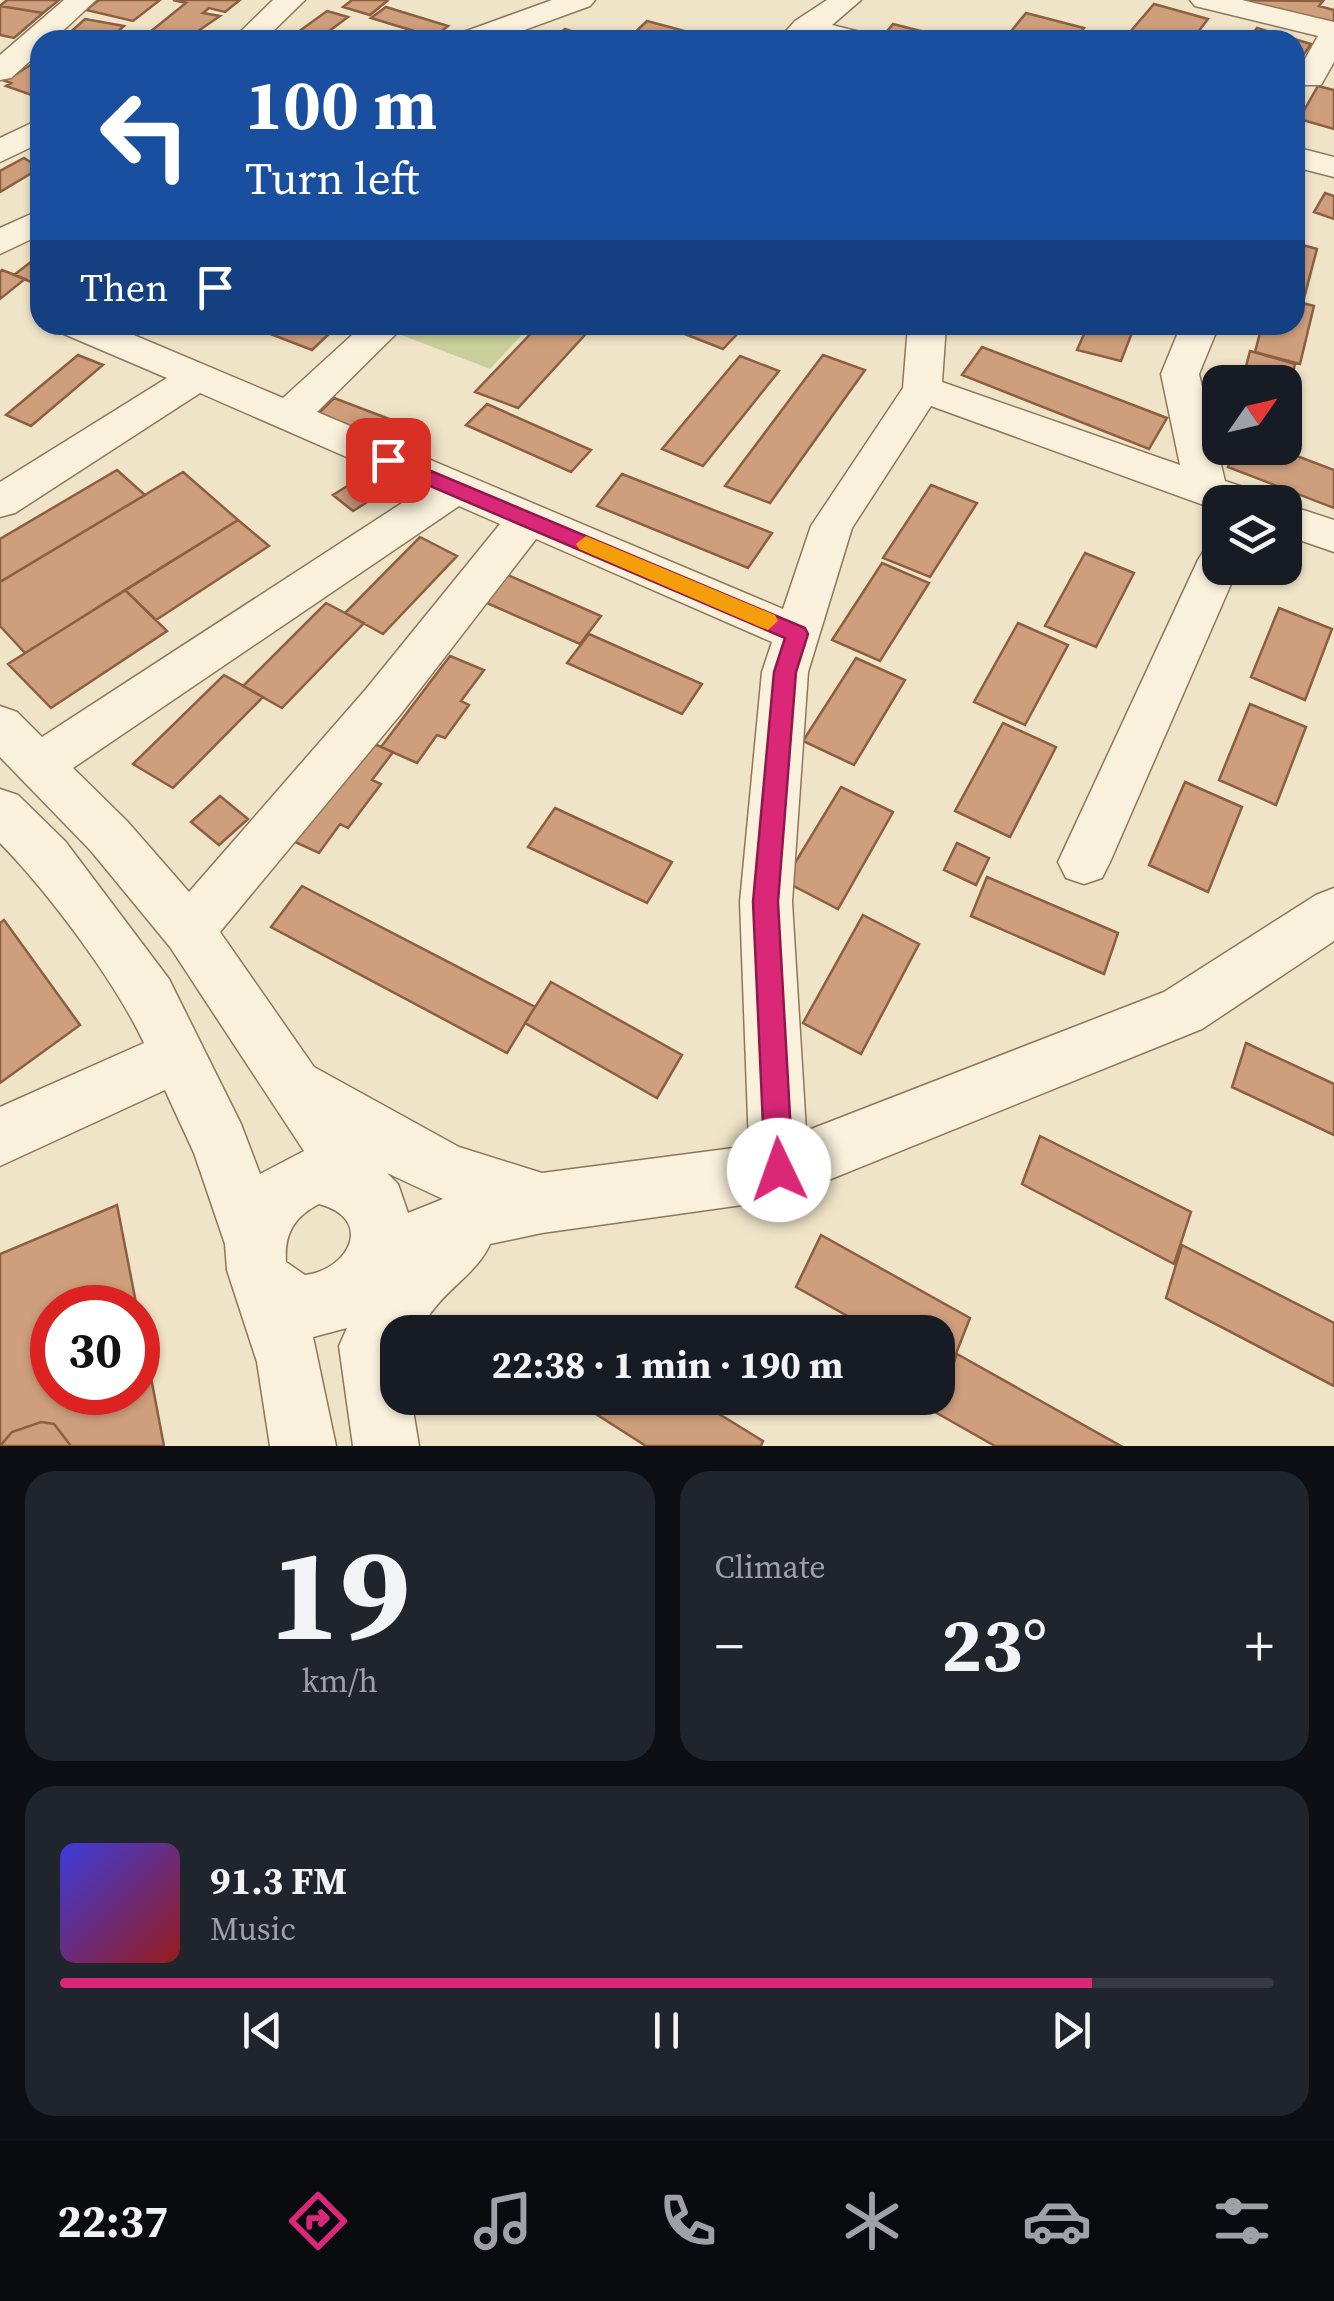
<!DOCTYPE html>
<html lang="en">
<head>
<meta charset="utf-8">
<style>
	:root { --surface:#171b24; --page:#20242c; --text:#f1f3f6; --muted:#9ea1a6; --line:#363941; --accent:#db2777 }
	body { margin:0; font-family:"Source Serif 4",serif; background:var(--page); color:var(--text); height:100vh; display:flex; flex-direction:column; font-size:38px; white-space:nowrap }
	* { box-sizing:border-box; margin:0 }
	p { font-size:32px; color:var(--muted) }
	.icon { flex:none; width:55px; height:55px; fill:none; stroke:currentColor; stroke-width:2; stroke-linecap:round; stroke-linejoin:round }
	.map { position:relative; height:1446px; overflow:hidden }
	.details { display:flex; flex-direction:column; gap:25px; padding:25px; background:#0d0f14; flex:1 }
	.details>* { flex:none }
	.banner { position:absolute; left:30px; top:30px; width:1275px; height:305px; border-radius:30px; box-shadow:0 2px 8px #0004; background:#1a4fa0; color:#fff; overflow:hidden }
	.needle { width:65px; rotate:56deg }
	.buttons { position:absolute; left:1202px; top:365px; display:grid; gap:20px }
	.buttons a { display:grid; place-items:center; width:100px; height:100px; border-radius:20px; background:var(--surface); box-shadow:0 2px 8px #0004; font-size:50px }
	.speed { position:absolute; left:30px; top:1285px; display:flex; gap:20px; font-size:50px; font-weight:700; text-align:center }
	.speed>* { display:grid; place-content:center; width:130px; height:130px; border-radius:50%; background:var(--surface); box-shadow:0 2px 8px #0004; line-height:1 }
	.speed .limit { border:15px solid #d22; background:#fff; color:#111 }
	.pin { position:absolute; display:grid; place-items:center; width:85px; height:85px; color:#fff; margin:-42px; border-radius:20px; box-shadow:0 5px 15px #0006 }
	.me { position:absolute; width:110px; margin:-55px; rotate:357deg; stroke-linejoin:round; filter:drop-shadow(0 0 8px #0008) }
	.turn { display:flex; align-items:center; gap:35px; height:210px; padding:0 50px; font-size:45px }
	.turn .icon { width:130px; height:130px; stroke-width:2.5 }
	.turn b { display:block; font-size:70px; line-height:85px }
	.then { display:flex; align-items:center; height:95px; padding:0 50px; background:#0003; gap:20px; font-size:38px }
	.big { font-size:75px; font-weight:700; line-height:1.1 }
	.details .tile { flex:1; display:flex; flex-direction:column; justify-content:center; gap:15px; min-width:0; padding:0 35px; border-radius:30px; background:var(--page) }
	.details .dial { align-items:center; gap:0 }
	.dial b { font-size:130px; line-height:1 }
	.song { display:flex; align-items:center; gap:30px }
	.cover { width:120px; height:120px; border-radius:15px; background:linear-gradient(135deg,hsl(240 70% 55%),hsl(0 70% 35%)) }
	.played { height:10px; border-radius:5px; background:linear-gradient(90deg,var(--accent) 85%,var(--line) 85%) }
	.keys { display:flex; justify-content:space-around; direction:ltr }
	.heat { display:flex; justify-content:space-between; align-items:center; font-size:55px; direction:ltr }
	.details .tiles { flex:1; display:grid; gap:25px; grid-template-columns:1fr 1fr }
	.tile:last-child { grid-column:span 2 }
	.trip { position:absolute; left:380px; top:1315px; width:575px; height:100px; border-radius:30px; background:var(--surface); box-shadow:0 2px 8px #0004; font-weight:700; line-height:100px; text-align:center }
	.dock { display:flex; height:160px; justify-content:space-around; align-items:center; background:#090b0e; color:var(--muted) }
	.dock .icon { width:70px; height:70px }
	.dock .active { color:var(--accent) }
	.dock b { font-size:45px; color:var(--text) }
	.map>svg:first-child { display:block }
	.green { fill:#c9cf9b }
	.building { fill:#cf9f7d; stroke:#8d5f41; stroke-width:2.5 }
	.lines { fill:none; stroke-linecap:round; stroke-linejoin:round }
	.minor-casing { stroke:#8d765c; stroke-width:3 }
	.minor { fill:#faf1dc; fill-rule:evenodd }
	.route { fill:#db2777; stroke:#8e194d; stroke-width:2.5 }
	.slow { fill:#f59e0b }
</style>
</head>
<body>
<div class="map">
<svg width="1334" height="1446" viewBox="0 0 1334 1446">
	<rect width="100%" height="100%" fill="#f0e4c8"/>
	<path class="green" d="M409 325H531L490 369 399 334Z"/>
	<path class="building" d="M7 0H59L43 13 0 6Z
		M99 0H160L133 21 86 10Z
		M173 0H240L225 12 209 8 203 13 220 16 185 40 145 36 186 3Z
		M352 0H383L387 1 370 15 343 7Z
		M1230 0 1323 1 1319 6 1334 10V28Z
		M1154 4 1208 19 1192 40H1156L1130 32Z
		M0 6 43 13 14 38 0 35Z
		M386 7 448 26 434 37 371 18Z
		M327 11 348 17 317 40H287Z
		M1026 13 1084 28 1075 40H1004Z
		M85 19 124 26 108 40 64 38Z
		M647 21 707 37 703 40 630 37Z
		M893 24 956 40H880Z
		M1257 28 1311 44 1295 67V40H1248Z
		M565 29 586 36 581 40H551Z
		M40 59V98L6 86 11 83 5 81Z
		M1318 86 1334 90V129L1299 119Z
		M24 158 40 168 0 192V171Z
		M1325 193 1334 196V219L1314 212Z
		M1295 243 1317 249 1303 302 1295 300Z
		M40 255V281L36 284 14 275Z
		M2 270 25 279 0 299V272Z
		M1295 301 1314 306 1300 364 1255 352 1262 325H1295Z
		M247 325H311L331 332 312 350Z
		M539 325H594L518 408 475 392Z
		M662 325H726L740 331 723 349Z
		M1088 325H1135L1121 361 1077 350Z
		M982 347 1167 418 1149 449 962 375Z
		M1250 351 1295 364 1285 404V382H1242Z
		M78 355 103 365 31 426 6 415Z
		M823 355 865 370 770 503 725 486Z
		M740 356 779 371 703 466 662 449Z
		M334 398 421 431 403 451 315 417Z
		M487 404 591 450 571 472 466 425Z
		M1238 448H1276L1334 470V508L1228 467Z
		M117 470 145 495 0 582V539Z
		M183 472 238 520 25 653 0 626V582Z
		M622 474 772 533 748 568 597 506Z
		M352 483 372 499 353 511 333 495Z
		M931 485 977 503 930 577 883 558Z
		M238 520 269 546 156 620 125 590Z
		M420 537 457 556 383 634 345 613Z
		M1085 553 1134 573 1096 647 1045 626Z
		M882 563 929 583 880 661 832 640Z
		M503 573 601 616 580 644 480 600Z
		M125 590 167 631 51 708 8 664Z
		M326 603 364 623 282 708 243 686Z
		M1279 608 1332 629 1305 700 1251 677Z
		M1018 623 1068 645 1025 725 974 702Z
		M589 634 702 684 682 714 567 663Z
		M450 656 484 670 461 701 469 705 445 738 437 735 417 763 381 747Z
		M856 658 905 680 854 765 803 741Z
		M224 675 263 697 173 788 133 764Z
		M1250 704 1306 727 1276 805 1219 780Z
		M1003 723 1056 747 1010 837 955 811Z
		M358 737 393 752 372 780 381 784 348 828 340 824 319 853 282 836Z
		M1185 782 1242 807 1208 892 1149 865Z
		M841 787 893 812 838 909 784 881Z
		M220 796 248 819 219 845 191 822Z
		M555 808 672 862 647 903 528 847Z
		M957 843 989 858 976 885 944 870Z
		M987 877 1118 933 1104 974 971 916Z
		M302 886 535 1007 507 1053 271 927Z
		M863 915 919 944 861 1054 803 1023Z
		M4 920 80 1025 0 1083V923Z
		M551 982 682 1055 657 1098 525 1023Z
		M1246 1043 1334 1084V1135L1232 1087Z
		M1040 1136 1191 1212 1174 1264 1022 1184Z
		M117 1205 137 1308H52V1392H138V1309L164 1446H0V1254Z
		M821 1235 970 1318 948 1374 938 1368V1332H876L796 1287Z
		M1182 1245 1334 1323V1386L1166 1298Z
		M957 1354 1121 1446H995L935 1412Z
		M589 1398H693L763 1441 761 1446H646L585 1407Z
		M41 1422 54 1424 71 1446H0L12 1432Z"/>
	<g class="lines">
		<g class="minor-casing">
			<path id="minor" d="M64 0H96L53 40H40V52L11 78 0 80V55Z
				M273 0H305L264 40H232Z
				M552 0H595L590 6 497 40H454L458 34Z
				M827 0H861L832 25 868 34 872 40H778L795 21Z
				M1190 0H1242L1334 22V62L1321 85H1299L1295 77 1318 36 1195 6Z
				M40 119V143L0 162V138Z
				M1295 147 1334 157V177L1295 167Z
				M40 210V235L0 254V228Z
				M58 325H110L283 398 363 325H405L317 412 783 609 811 526 903 388 908 325H946L942 382 1180 465 1161 374 1181 325H1219L1199 374 1225 481 1255 491 1261 502H1220V511L931 406 852 528 808 672 792 902 806 1131 1164 992 1316 895 1334 888V941L1202 1029 779 1200 542 1233 490 1244C476 1277 437 1292 420 1332H398V1398H411L419 1446H353L339 1346 347 1328 313 1337 336 1446H270L257 1362 227 1270 225 1244 194 1153 165 1090 0 1166V1107L144 1043C115 981 48 892 0 843V789L18 795 65 841 169 979 241 1124 260 1174 304 1151 170 947 91 851 0 757V706L17 712 42 737 422 490 200 393 15 513 0 517V482L167 378 64 334ZM459 506 500 524 366 689 189 892 127 821 73 768ZM536 539 772 642 762 672 740 902 749 1146 542 1173 459 1147 314 1067 220 932 400 715ZM387 1173 443 1199 408 1213 398 1184ZM319 1204C375 1219 349 1270 305 1275L286 1262C284 1234 294 1217 319 1204Z
				M1285 504 1334 520V552L1285 535Z
				M1220 544V568H1238L1110 862 1102 878 1084 884 1066 878 1058 862 1198 560 1205 549Z"/>
		</g>
		<use href="#minor" class="minor"/>
	</g>
	<path class="route" d="M388 453 805 628 808 634 796 672 778 902 793 1170 789 1180 779 1185 769 1180 765 1170 753 902 774 672 785 638 381 465V455Z"/>
	<path class="slow" d="M586 536 775 615 778 621 768 630 760 627 579 549 576 544Z"/>
</svg>
<div class="buttons">
<a><svg class="needle" viewBox="-14 -14 28 28"><path d="M0-13l5 13h-10z" fill="#e53935"/><path d="M0 13l5-13h-10z" fill="#9ea1a6"/></svg></a>
<a><svg class="icon" aria-label="layers" viewBox="0 0 24 24"><path d="M12 4l9 5-9 5-9-5zM3 14l9 5 9-5"/></svg></a>
</div>
<div class="speed"><div class="limit">30</div></div>
<div class="pin" style="left:388px;top:460px;background:#d93025"><svg class="icon" aria-label="arrive" viewBox="0 0 24 24"><path d="M6 21V4h12l-3 4 3 4H6"/></svg></div>
<svg class="me" style="left:779px;top:1170px" viewBox="-20 -20 40 40"><circle r="19" fill="#fff"/><path d="M0-13L10 11 0 6-10 11z" fill="#db2777"/></svg>
<div class="trip">22:38 · 1 min · 190 m</div>
<div class="banner">
<div class="turn"><svg class="icon" aria-label="left" viewBox="0 0 24 24"><path d="M17 20v-9H6M10 6l-5 5 5 5"/></svg><div><b>100 m</b>Turn left</div></div>
<div class="then">Then<svg class="icon" aria-label="arrive" viewBox="0 0 24 24"><path d="M6 21V4h12l-3 4 3 4H6"/></svg></div>
</div>
</div>
<section class="details">
<div class="tiles">
<div class="tile dial"><b>19</b><p>km/h</p></div>
<div class="tile"><p>Climate</p>
<div class="heat"><a>−</a><b class="big">23°</b><a>+</a></div>
</div>
<div class="tile">
<div class="song"><i class="cover"></i><div><b>91.3 FM</b><p>Music</p></div></div>
<div class="played"></div>
<div class="keys"><svg class="icon" aria-label="previous" viewBox="0 0 24 24"><path d="M18 5L8 12l10 7zM5 5v14"/></svg><svg class="icon" aria-label="pause" viewBox="0 0 24 24"><path d="M8 5v14M16 5v14"/></svg><svg class="icon" aria-label="next" viewBox="0 0 24 24"><path d="M6 5l10 7-10 7zM19 5v14"/></svg></div>
</div>
</div>
</section>
<nav class="dock">
<b>22:37</b>
<svg class="icon active" aria-label="directions" viewBox="0 0 24 24"><path d="M12 3l9 9-9 9-9-9zM9 14v-3h6M13 9l2 2-2 2"/></svg>
<svg class="icon" aria-label="music" viewBox="0 0 24 24"><path d="M9 18V5l10-2v13"/><circle cx="6" cy="18" r="3"/><circle cx="16" cy="16" r="3"/></svg>
<svg class="icon" aria-label="phone" viewBox="0 0 24 24"><path d="M5 4h4l2 5-3 2q2 4 5 5l2-3 5 2v4C11 20 4 13 5 4z"/></svg>
<svg class="icon" aria-label="climate" viewBox="0 0 24 24"><path d="M12 3v18M4 7l16 10M4 17L20 7"/></svg>
<svg class="icon" aria-label="car" viewBox="0 0 24 24"><path d="M5 17H2v-5l4-1 3-4h7l3 4 3 1v5h-3M9 17h6M6 11h13"/><circle cx="7" cy="17" r="2"/><circle cx="17" cy="17" r="2"/></svg>
<svg class="icon" aria-label="filters" viewBox="0 0 24 24"><path d="M4 7h16M4 17h16"/><circle cx="9" cy="7" r="2"/><circle cx="15" cy="17" r="2"/></svg>
</nav>
</body>
</html>
